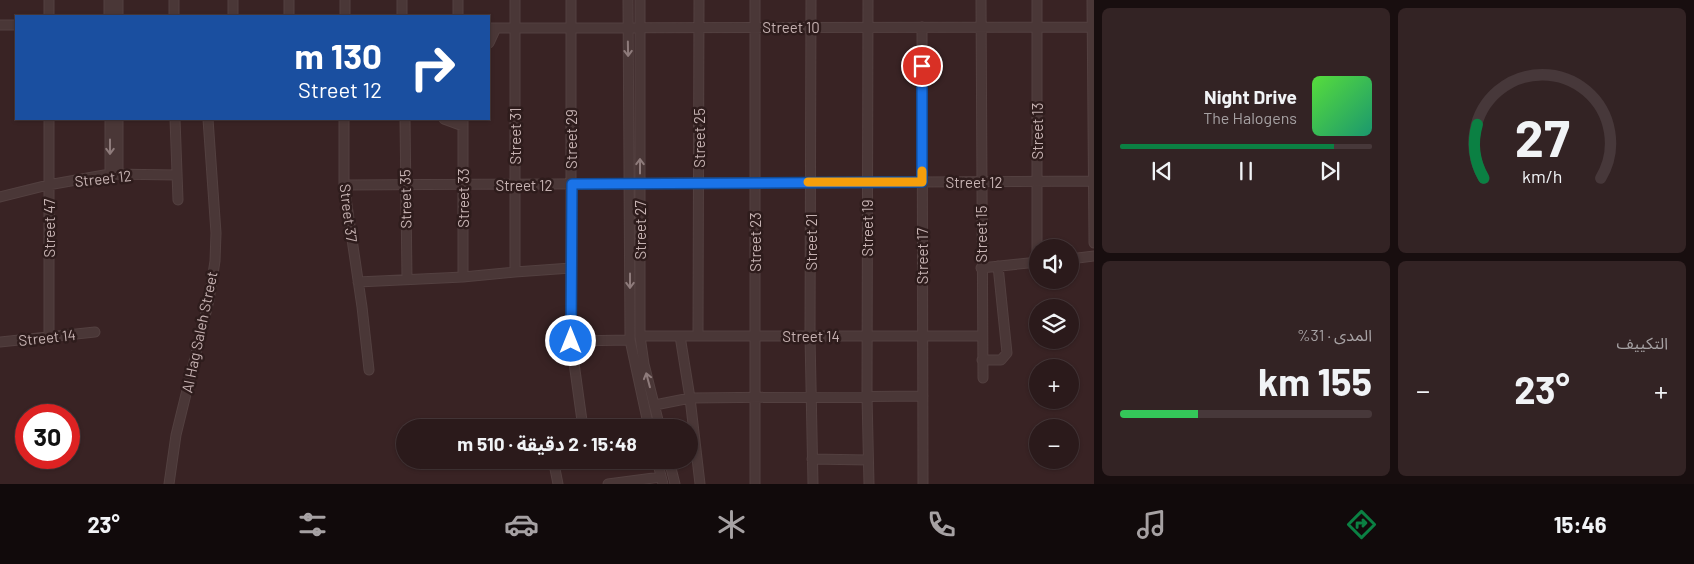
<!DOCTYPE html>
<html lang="ar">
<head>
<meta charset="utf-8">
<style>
	:root { --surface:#2b1a1b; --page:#332324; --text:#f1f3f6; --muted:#a6a1a3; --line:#47383a; --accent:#0b8043 }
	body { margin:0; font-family:Barlow,"Noto Sans Arabic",sans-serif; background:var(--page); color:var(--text); direction:rtl; height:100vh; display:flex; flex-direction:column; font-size:19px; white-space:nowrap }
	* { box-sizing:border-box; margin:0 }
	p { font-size:16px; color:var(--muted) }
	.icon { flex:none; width:28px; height:28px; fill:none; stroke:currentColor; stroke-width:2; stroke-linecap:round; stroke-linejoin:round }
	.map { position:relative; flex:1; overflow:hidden; direction:ltr }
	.drawer { display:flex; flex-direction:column; gap:8px; padding:8px; background:#180e0f; width:600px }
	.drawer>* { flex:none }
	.top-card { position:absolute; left:15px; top:15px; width:475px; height:105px; border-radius:0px; box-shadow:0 1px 4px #0004,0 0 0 1px var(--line); direction:rtl; background:#1a4fa0; color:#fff; overflow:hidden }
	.buttons { position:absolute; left:1029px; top:239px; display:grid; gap:10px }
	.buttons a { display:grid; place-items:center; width:50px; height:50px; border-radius:50%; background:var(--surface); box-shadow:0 1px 4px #0004,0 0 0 1px var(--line); font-size:25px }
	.speed { position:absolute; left:15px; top:404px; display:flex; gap:10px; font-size:25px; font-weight:700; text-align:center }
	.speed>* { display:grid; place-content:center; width:65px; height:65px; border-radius:50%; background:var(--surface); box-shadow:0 1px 4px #0004,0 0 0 1px var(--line); line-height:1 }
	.speed .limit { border:8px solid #d22; background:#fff; color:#111 }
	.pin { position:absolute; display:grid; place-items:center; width:42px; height:42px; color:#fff; margin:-21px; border:2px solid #fff; border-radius:50%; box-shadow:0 1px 5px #0007 }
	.me { position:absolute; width:55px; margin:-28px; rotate:0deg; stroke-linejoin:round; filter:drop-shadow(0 0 4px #0008) }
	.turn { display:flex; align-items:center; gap:18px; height:105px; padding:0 25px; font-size:22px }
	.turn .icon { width:65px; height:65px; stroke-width:2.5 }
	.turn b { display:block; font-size:35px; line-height:42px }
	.big { font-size:38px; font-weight:700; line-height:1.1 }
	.drawer .card { flex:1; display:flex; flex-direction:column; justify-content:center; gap:8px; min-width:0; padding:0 18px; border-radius:8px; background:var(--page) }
	.drawer .dial { align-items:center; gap:0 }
	.dial svg { height:130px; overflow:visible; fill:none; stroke:var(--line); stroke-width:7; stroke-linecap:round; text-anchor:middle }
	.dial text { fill:var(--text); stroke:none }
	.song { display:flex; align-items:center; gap:15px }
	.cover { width:60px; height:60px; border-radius:8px; background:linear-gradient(135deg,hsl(110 70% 55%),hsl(160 70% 35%)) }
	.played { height:5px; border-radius:2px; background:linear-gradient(90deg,var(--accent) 85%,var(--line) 85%) }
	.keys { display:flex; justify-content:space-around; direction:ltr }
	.heat { display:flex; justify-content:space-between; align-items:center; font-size:28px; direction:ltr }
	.charge { height:8px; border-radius:4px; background:linear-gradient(90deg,#34c759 31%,var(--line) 0) }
	.drawer .tiles { flex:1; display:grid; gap:8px; grid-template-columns:repeat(2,1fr) }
	.trip { position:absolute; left:396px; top:419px; width:302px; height:50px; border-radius:25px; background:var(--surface); box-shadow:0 1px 4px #0004,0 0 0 1px var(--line); font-weight:700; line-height:50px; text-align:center; direction:rtl }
	.tab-bar { display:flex; height:80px; justify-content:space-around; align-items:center; background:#110a0b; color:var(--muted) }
	.tab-bar .icon { width:35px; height:35px }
	.tab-bar .active { color:var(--accent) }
	.tab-bar b { font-size:22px; color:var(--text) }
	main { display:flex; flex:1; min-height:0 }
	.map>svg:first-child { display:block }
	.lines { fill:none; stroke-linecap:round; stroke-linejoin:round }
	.street-casing { stroke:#534040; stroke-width:11 }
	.street { stroke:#4a3737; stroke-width:9 }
	.oneway { stroke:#8e7b7b }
	.route-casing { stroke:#114b97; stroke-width:12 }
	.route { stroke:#1a73e8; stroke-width:9 }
	.slow { stroke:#f59e0b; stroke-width:9 }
	.labels { text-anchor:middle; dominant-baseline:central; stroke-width:5; stroke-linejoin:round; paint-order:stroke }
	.street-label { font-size:15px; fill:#c6b2b2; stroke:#2e1c1c }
</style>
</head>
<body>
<main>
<section class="drawer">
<div class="tiles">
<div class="card dial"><svg viewBox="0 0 100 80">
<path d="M14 69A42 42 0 1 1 86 69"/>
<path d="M14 69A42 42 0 0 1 10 36" stroke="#0b8043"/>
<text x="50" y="56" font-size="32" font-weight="700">27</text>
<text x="50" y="72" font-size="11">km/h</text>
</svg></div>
<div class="card">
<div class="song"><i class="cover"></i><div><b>Night Drive</b><p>The Halogens</p></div></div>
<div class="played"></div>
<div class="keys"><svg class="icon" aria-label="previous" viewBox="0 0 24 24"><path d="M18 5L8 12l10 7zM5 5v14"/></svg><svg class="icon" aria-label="pause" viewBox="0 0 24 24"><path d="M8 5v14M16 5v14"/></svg><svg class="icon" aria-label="next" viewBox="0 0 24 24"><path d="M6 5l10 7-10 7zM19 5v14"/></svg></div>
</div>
<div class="card"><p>التكييف</p>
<div class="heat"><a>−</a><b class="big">23°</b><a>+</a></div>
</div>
<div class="card"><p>المدى · 31%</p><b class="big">155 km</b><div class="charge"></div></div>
</div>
</section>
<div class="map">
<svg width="1094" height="484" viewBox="0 0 1094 484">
	<rect width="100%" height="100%" fill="#392324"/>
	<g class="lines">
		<g class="street-casing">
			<path id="street" d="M49 0V16
				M109 0V16
				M345 0V16
				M402 0V16
				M515 0V272
				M571 0V341L583 428
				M628 0 630 340 649 428
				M640 0V336L644 364 660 428
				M755 0V484
				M811 0 810 336 813 484
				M868 0 867 396 869 484
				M981 0 983 378
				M1092 0 1094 243
				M118 16V0
				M174 16V0
				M233 16V0
				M289 16V0
				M458 16V0
				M0 25H16
				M922 27 923 484
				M489 28 1094 27
				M489 43 496 28
				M49 119V336
				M110 119V174
				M175 119 178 200
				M344 119V185L362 307 369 370
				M405 119 407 279
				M444 119 463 126
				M463 119V277
				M118 174V119
				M344 185 1094 181
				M0 197 48 185 110 174 177 175
				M1070 259 1094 256
				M1037 262V0
				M981 268 1038 262
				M358 282 463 277 515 272 571 268
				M640 336H982
				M680 336 690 398 700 484
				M698 336 699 0
				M571 341 630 340
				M0 342 95 332
				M982 360H1001L1007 353 998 266
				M655 405 690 398 923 396
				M613 428 653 423
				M812 459 868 460
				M657 460 663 484
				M669 460 675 484
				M555 469 558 484
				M169 484 176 435 209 300 215 261 216 233 208 119
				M608 484 661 477"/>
		</g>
		<use href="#street" class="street"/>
	</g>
	<defs><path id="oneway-shaft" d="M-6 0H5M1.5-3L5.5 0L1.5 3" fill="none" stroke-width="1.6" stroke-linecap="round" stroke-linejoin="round" transform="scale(1.25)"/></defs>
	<g class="oneway">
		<use href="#oneway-shaft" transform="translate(628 49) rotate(89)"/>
		<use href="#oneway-shaft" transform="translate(110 147) rotate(90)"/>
		<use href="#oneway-shaft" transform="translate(640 166) rotate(-90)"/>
		<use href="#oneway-shaft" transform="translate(630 281) rotate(90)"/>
		<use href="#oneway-shaft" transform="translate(648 380) rotate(-105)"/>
	</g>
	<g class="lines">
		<g class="route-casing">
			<path id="route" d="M571 341 572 184 922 182V66"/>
		</g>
		<use href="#route" class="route"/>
		<path class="slow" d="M808 182H922V171"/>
	</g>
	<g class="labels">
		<g class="street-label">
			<text x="791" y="27">Street 10</text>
			<text transform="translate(1037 131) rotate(-90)">Street 13</text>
			<text transform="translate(515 136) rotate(-90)">Street 31</text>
			<text transform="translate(699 138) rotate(-90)">Street 25</text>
			<text transform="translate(571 139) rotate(-90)">Street 29</text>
			<text transform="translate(103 178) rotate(-6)">Street 12</text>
			<text x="974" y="182">Street 12</text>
			<text x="524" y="185">Street 12</text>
			<text transform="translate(463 198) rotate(-90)">Street 33</text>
			<text transform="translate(405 199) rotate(-91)">Street 35</text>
			<text transform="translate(349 213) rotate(83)">Street 37</text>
			<text transform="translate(49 228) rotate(-90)">Street 47</text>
			<text transform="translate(867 228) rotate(-90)">Street 19</text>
			<text transform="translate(640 230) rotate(-90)">Street 27</text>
			<text transform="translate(981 234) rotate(-90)">Street 15</text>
			<text transform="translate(755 242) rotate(-90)">Street 23</text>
			<text transform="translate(811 242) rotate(-90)">Street 21</text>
			<text transform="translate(922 256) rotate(-90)">Street 17</text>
			<text transform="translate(199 332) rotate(-78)">Al Hag Saleh Street</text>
			<text x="811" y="336">Street 14</text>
			<text transform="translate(47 337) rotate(-6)">Street 14</text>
		</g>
	</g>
</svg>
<div class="buttons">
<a><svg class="icon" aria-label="sound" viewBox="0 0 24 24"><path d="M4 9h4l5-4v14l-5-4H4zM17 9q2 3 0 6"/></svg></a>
<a><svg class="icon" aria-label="layers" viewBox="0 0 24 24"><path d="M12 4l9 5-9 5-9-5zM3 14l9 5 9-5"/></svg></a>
<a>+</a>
<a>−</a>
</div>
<div class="speed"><div class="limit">30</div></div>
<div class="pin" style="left:922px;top:66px;background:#d93025"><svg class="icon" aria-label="arrive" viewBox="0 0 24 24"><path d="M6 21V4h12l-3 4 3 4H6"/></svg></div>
<svg class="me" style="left:571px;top:341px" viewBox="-20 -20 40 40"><circle r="17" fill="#1a73e8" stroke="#fff" stroke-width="3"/><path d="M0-11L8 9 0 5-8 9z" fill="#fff"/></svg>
<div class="trip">15:48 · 2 دقيقة · 510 m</div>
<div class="top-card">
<div class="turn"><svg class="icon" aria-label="right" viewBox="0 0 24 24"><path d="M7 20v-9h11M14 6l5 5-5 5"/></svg><div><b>130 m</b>Street 12</div></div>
</div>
</div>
</main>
<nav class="tab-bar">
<b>15:46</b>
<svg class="icon active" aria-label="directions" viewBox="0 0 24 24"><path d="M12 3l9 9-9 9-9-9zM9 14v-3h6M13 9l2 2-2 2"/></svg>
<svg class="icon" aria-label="music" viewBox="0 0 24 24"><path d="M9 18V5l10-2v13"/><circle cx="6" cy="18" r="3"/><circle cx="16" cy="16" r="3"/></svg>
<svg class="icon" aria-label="phone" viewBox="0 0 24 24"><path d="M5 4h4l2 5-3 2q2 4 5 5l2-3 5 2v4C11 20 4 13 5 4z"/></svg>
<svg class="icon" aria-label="climate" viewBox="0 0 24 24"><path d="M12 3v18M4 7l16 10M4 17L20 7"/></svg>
<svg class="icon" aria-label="car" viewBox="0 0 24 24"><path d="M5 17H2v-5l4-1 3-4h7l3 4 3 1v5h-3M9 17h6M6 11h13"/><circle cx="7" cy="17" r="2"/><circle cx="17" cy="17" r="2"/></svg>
<svg class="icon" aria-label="filters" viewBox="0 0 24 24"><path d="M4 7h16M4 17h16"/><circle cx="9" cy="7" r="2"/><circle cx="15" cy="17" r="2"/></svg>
<b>23°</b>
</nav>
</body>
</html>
